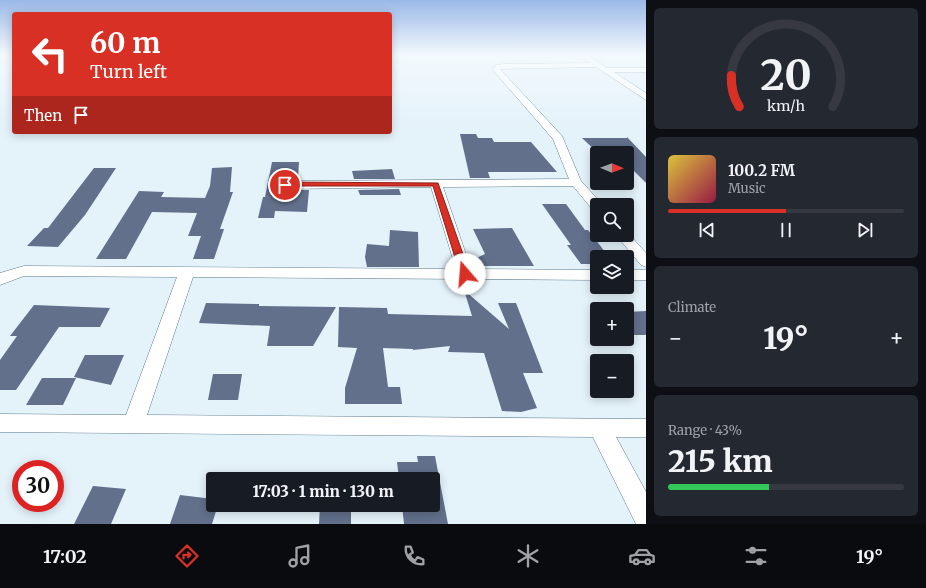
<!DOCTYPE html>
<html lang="en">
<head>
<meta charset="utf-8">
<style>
	:root { --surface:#171b24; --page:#242831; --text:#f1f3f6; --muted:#9ea1a6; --line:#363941; --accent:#d93025 }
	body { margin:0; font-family:Merriweather,serif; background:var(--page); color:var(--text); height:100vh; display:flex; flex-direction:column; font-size:15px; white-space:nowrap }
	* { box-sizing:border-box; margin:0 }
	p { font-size:13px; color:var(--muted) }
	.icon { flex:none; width:22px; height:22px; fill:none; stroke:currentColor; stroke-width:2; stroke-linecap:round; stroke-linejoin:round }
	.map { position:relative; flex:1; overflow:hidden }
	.sheet { display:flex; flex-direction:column; gap:8px; padding:8px; background:#0d0f14; width:280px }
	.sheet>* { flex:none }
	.banner { position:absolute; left:12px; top:12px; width:380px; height:122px; border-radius:4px; box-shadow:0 2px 10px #0003; background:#d93025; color:#fff; overflow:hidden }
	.needle { width:26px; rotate:91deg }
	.controls { position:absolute; left:590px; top:146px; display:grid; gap:8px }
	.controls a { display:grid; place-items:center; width:44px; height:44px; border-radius:4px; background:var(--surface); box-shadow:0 2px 10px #0003; font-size:20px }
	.speed { position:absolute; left:12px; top:460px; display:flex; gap:8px; font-size:20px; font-weight:700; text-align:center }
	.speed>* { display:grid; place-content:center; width:52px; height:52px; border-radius:50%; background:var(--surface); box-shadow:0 2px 10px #0003; line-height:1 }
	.speed .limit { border:6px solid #d22; background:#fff; color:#111 }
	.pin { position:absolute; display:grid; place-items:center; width:34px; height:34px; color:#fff; margin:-17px; border:2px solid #fff; border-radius:50%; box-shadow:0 1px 4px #0007 }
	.me { position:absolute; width:44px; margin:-22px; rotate:342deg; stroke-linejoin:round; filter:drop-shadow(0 0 3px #0008) }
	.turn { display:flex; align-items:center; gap:14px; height:84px; padding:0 12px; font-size:18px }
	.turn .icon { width:52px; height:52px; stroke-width:2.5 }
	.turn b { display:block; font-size:28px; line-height:34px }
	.then { display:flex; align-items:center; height:38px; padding:0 12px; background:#0003; gap:8px; font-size:15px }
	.big { font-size:30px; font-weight:800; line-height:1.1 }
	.sheet .tile { flex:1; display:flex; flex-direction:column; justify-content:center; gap:6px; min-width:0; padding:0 14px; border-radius:6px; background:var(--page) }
	.sheet .dial { align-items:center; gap:0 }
	.dial svg { height:104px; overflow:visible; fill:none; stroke:var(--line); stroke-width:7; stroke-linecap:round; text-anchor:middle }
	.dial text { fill:var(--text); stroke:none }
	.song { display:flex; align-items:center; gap:12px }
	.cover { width:48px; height:48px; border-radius:6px; background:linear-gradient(135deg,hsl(50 70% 55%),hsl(340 70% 35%)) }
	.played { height:4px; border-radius:2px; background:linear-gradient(90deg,var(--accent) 50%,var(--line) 50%) }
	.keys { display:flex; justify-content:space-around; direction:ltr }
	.heat { display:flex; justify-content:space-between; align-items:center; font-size:22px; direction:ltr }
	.charge { height:6px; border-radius:3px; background:linear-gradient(90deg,#34c759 43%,var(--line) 0) }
	.trip { position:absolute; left:206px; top:472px; width:234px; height:40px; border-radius:4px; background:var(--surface); box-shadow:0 2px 10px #0003; font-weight:800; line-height:40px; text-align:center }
	.dock { display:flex; height:64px; justify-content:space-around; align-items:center; background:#090b0e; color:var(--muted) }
	.dock .icon { width:28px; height:28px }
	.dock .selected { color:var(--accent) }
	.dock b { font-size:18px; color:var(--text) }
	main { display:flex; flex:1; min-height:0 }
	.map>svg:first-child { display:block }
	.building { fill:#62708b }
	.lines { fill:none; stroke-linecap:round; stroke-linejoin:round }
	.minor-casing { stroke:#5b7a8c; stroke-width:1 }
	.minor { fill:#fff; fill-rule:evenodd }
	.route { fill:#d93025; stroke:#8d1f18 }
</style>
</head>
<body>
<main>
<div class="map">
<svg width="646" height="524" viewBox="0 0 646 524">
	<rect width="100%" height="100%" fill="#e4f2fa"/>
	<path class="building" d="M460 134H476L478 138H492L494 142H531L557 172H488L490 178H470Z
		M627 137 646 157V183L627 164V153H598L582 138H627Z
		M272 162H299L298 179 281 181 278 186 281 189 285 190H309L307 212 275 211 274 218H258L263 197H265Z
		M232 167 230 192H233L220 229H224L214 259H193L201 236H188L197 213 152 212 126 259H96L139 191 164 192 161 197 205 198 210 186 212 168Z
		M94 168H116L85 215 58 247 27 246 44 228H48Z
		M392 169 395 179H354L352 171Z
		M399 189 401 195H360L358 190Z
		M542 204H566L585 230H588L609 257H597V264H581L567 245H571Z
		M512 228 534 266H472L470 261 485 254 473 229Z
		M390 230 418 232 419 267H367L365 257 367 244 389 246Z
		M464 290 509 329 498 303H516L543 373H523L537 408 521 412 502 411 484 353 448 352 450 346 413 350V349L383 348 388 387H400L402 404H345V388L357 348 338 347 339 307 387 308 388 314 472 316Z
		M206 303 259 304V306L336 307 313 346H267L270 326 199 323Z
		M34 305 110 308 100 327H59L16 390H0V360L17 336H10Z
		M646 311V335H631L627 330V312Z
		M85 355H124L111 385 74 377Z
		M213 374H242L238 400H208Z
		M42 378H76L63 405H26Z
		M417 456H435L448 524H404L402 505H433V479H399L397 462H418Z
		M93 486 126 489 111 524H74Z
		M180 495 213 499V505H218L212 524H170Z
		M320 505H351V524H319Z"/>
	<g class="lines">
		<g class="minor-casing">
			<path id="minor" d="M578 54H585L607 68H646V72H614L646 93V100L596 67 500 69 562 136 581 181 603 205H597V210L592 209 573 186 443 187 471 269 597 270V280L193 277 147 415 646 419V437H616L646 492V524H636L593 437 0 432V414L126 415 177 277 24 276 0 285V273L24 266 456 269 431 187 285 189 281 188 279 185 281 182 285 181 569 179 553 139 492 69 496 65 504 64 590 63Z
				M627 232 646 253V267L641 265 616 235H627Z
				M627 270H646V280H627Z"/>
		</g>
		<use href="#minor" class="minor"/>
	</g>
	<linearGradient id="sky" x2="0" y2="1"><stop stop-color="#9ab8e7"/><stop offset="0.43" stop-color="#f3f9fd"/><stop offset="1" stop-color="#f3f9fd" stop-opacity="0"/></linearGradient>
	<rect width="646" height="127" fill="url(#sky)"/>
	<path class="route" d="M285 182 438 183 470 274 465 277 460 274 433 186H282V183Z"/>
</svg>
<div class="controls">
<a><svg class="needle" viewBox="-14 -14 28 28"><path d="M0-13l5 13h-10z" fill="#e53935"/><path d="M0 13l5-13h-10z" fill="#9ea1a6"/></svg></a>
<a><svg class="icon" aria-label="search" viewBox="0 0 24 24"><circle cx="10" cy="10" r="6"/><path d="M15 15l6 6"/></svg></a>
<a><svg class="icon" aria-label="layers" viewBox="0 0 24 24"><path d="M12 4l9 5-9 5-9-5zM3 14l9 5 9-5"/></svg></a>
<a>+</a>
<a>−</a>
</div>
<div class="speed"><div class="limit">30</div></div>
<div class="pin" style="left:285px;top:185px;background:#d93025"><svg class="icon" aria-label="arrive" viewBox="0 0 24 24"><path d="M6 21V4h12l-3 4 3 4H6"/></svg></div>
<svg class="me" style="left:465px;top:274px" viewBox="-20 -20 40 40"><circle r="19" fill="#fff"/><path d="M0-13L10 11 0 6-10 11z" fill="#d93025"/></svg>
<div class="trip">17:03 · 1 min · 130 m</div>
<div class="banner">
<div class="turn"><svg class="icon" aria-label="left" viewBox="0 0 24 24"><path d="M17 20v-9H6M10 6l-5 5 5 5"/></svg><div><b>60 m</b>Turn left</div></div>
<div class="then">Then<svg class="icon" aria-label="arrive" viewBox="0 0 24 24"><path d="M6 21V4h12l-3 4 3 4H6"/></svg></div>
</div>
</div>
<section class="sheet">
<div class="tile dial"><svg viewBox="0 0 100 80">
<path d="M14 69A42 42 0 1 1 86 69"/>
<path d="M14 69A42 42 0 0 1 8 45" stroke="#d93025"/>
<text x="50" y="56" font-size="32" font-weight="700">20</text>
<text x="50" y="72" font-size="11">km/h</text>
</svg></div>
<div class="tile">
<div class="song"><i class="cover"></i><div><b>100.2 FM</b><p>Music</p></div></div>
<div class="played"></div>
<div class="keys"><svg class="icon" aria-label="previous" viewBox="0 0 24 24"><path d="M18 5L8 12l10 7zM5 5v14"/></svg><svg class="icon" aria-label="pause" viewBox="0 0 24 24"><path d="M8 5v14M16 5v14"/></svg><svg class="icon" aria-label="next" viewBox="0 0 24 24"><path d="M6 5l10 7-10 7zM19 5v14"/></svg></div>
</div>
<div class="tile"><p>Climate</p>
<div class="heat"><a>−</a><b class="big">19°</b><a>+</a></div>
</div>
<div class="tile"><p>Range · 43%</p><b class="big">215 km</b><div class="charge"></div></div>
</section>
</main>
<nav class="dock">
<b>17:02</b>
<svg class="icon selected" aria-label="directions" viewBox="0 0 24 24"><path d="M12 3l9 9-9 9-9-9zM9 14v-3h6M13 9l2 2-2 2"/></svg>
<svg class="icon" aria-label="music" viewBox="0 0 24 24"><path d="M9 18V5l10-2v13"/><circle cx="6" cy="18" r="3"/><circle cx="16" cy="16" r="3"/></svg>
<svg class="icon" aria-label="phone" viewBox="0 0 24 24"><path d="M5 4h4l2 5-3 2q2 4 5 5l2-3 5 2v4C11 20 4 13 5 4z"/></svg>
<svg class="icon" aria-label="climate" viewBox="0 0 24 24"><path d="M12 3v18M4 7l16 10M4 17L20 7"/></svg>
<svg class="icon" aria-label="car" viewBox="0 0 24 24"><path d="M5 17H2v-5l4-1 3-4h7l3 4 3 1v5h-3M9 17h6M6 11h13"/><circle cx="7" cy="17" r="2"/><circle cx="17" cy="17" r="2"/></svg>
<svg class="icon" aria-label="filters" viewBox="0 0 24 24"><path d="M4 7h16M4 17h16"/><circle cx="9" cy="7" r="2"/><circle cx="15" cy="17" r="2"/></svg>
<b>19°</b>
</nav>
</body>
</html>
